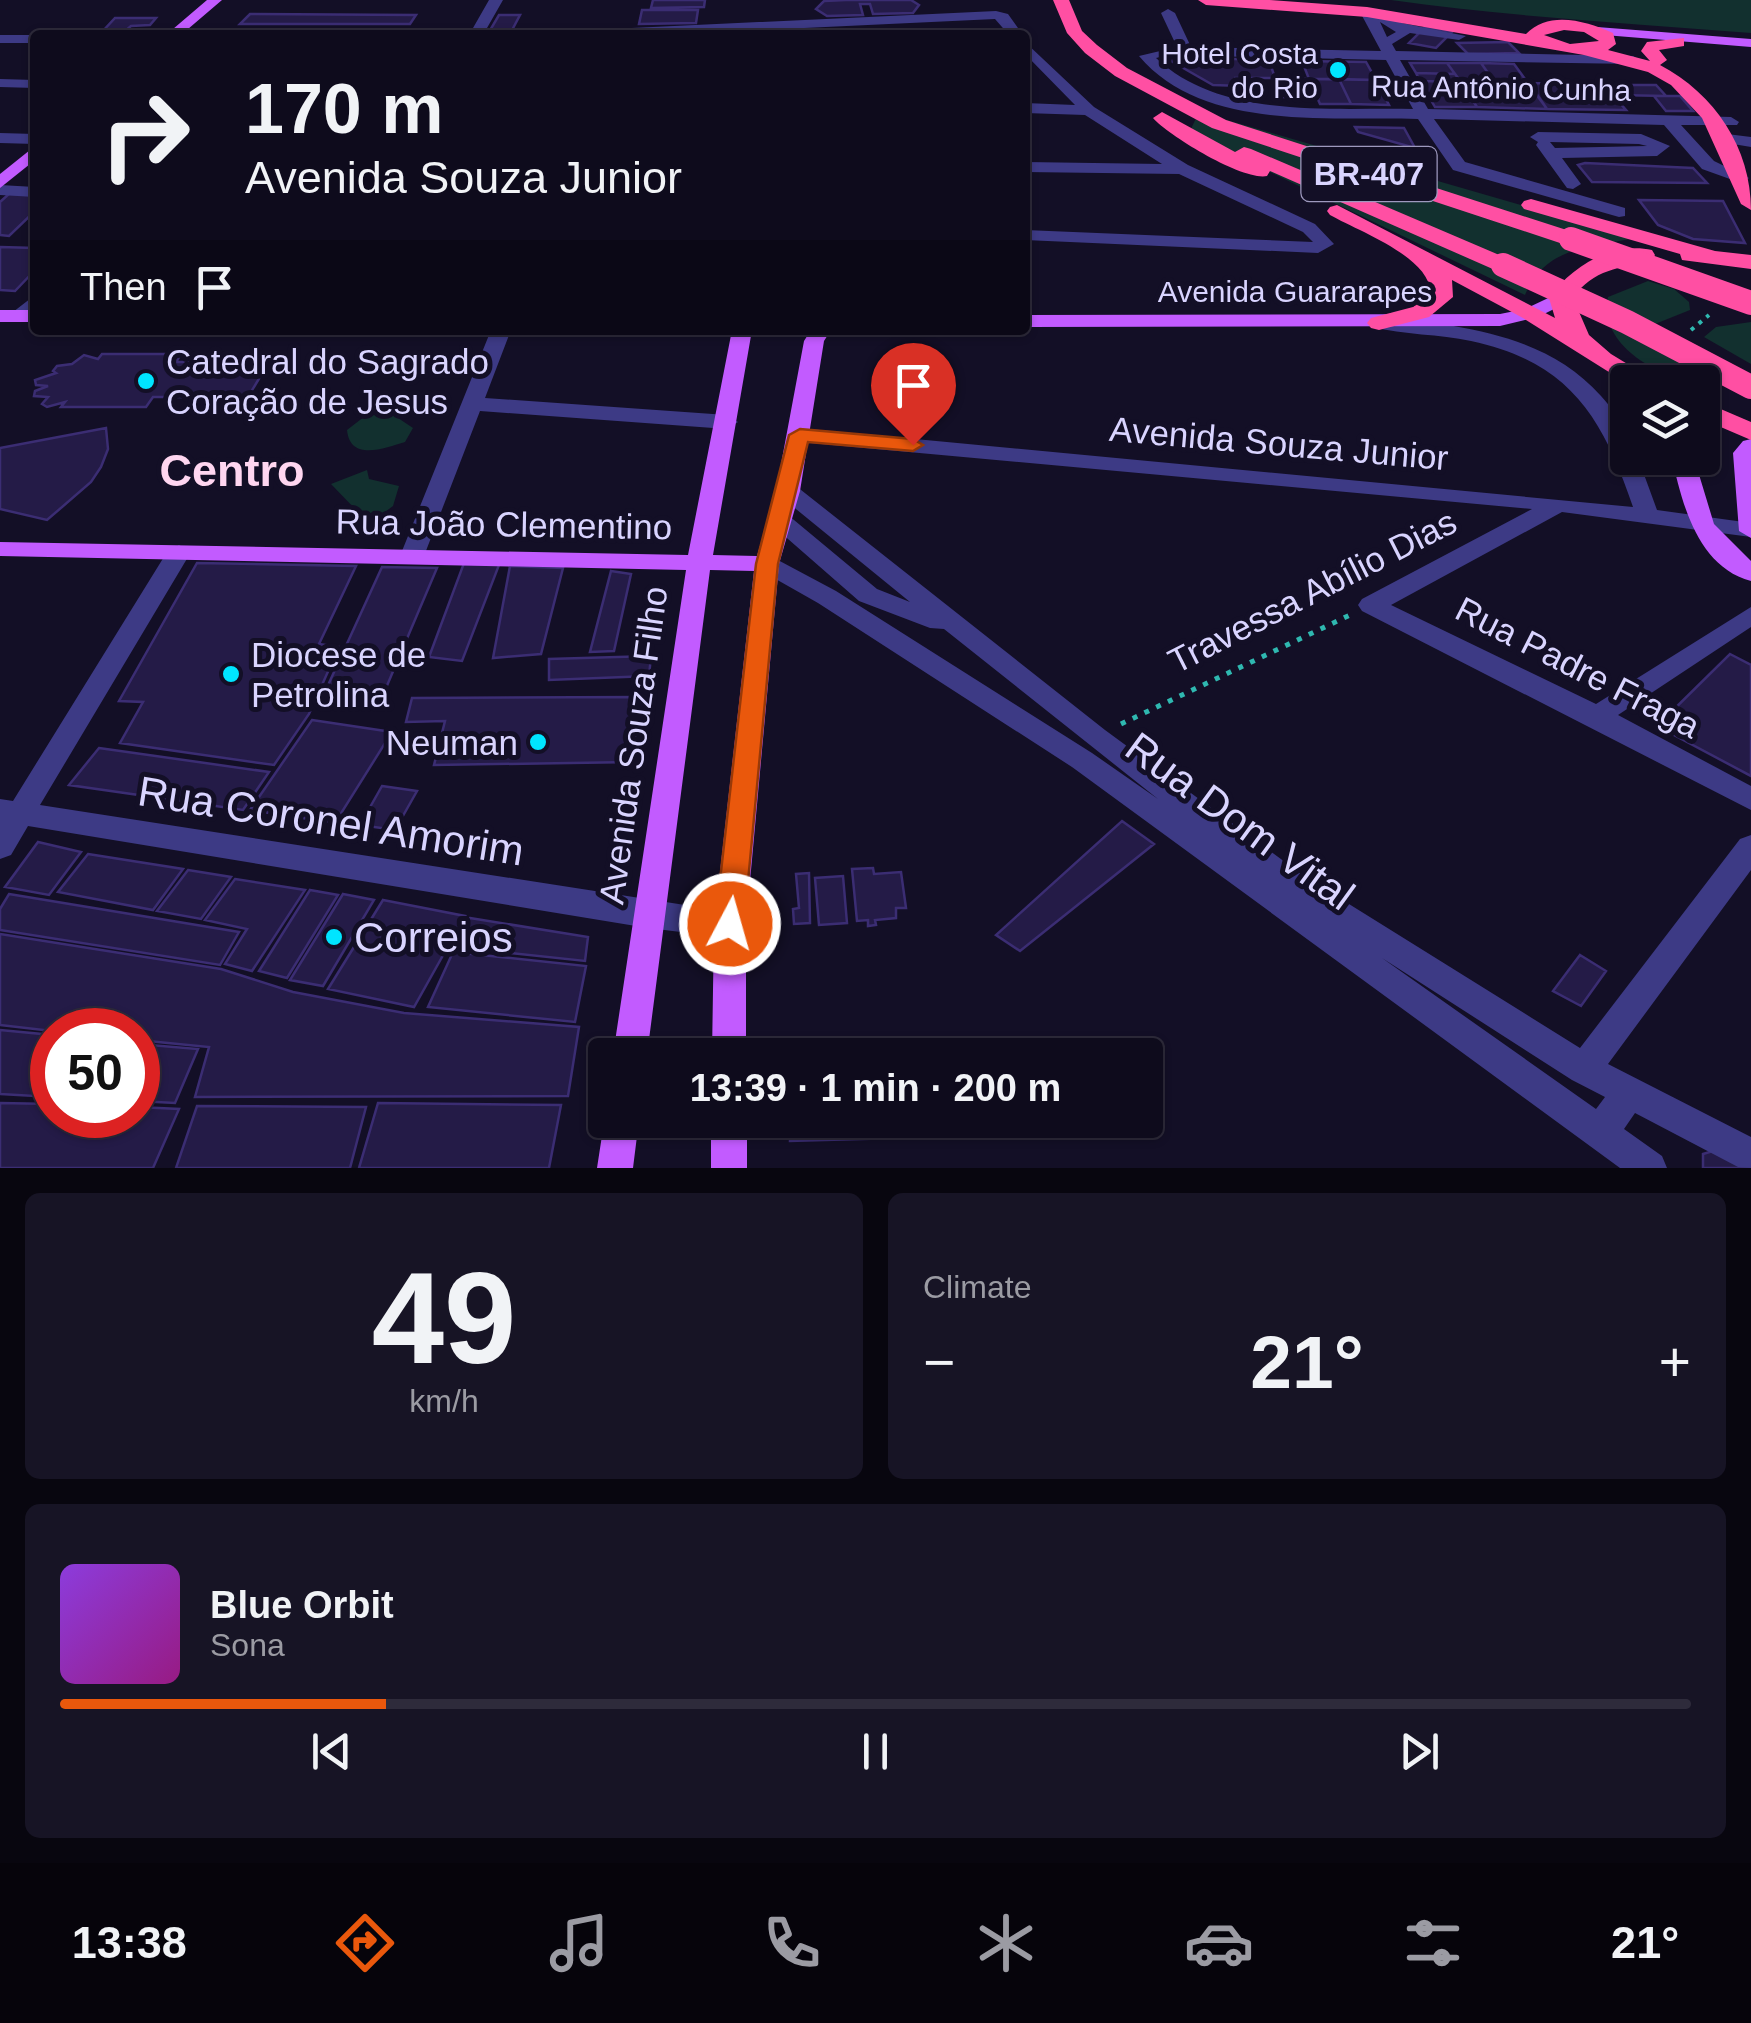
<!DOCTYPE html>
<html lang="en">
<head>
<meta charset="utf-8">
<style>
	:root { --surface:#0e0b1c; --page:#171425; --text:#f1f3f6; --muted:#9b9ba3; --line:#2e2b3b; --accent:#ea580c }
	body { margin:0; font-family:Arial,sans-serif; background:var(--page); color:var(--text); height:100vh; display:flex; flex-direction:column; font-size:38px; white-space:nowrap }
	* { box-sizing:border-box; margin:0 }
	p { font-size:32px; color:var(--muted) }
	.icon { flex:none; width:55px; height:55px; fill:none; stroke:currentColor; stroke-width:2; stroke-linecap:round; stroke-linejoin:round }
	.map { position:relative; height:1168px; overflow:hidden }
	.sheet { display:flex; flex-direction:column; gap:25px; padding:25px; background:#08060f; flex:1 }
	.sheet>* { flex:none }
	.guide { position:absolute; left:30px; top:30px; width:1000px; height:305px; border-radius:10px; box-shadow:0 2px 8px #0004,0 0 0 2px var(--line); background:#0e0b1c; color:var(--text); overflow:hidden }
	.controls { position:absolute; left:1610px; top:365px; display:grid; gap:20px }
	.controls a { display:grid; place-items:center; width:110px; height:110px; border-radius:10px; background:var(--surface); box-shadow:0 2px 8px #0004,0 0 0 2px var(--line); font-size:50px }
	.speed { position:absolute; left:30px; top:1008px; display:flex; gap:20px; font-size:50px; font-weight:700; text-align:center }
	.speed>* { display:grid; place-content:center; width:130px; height:130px; border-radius:50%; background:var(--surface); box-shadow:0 2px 8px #0004,0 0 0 2px var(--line); line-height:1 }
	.speed .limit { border:15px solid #d22; background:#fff; color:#111 }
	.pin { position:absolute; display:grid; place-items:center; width:85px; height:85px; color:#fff; margin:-102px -42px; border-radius:50% 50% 50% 0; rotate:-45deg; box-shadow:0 0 10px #0007 }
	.pin .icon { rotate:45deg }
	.me { position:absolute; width:110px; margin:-55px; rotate:6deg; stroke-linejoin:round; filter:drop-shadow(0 0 8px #0008) }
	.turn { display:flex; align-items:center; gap:35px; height:210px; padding:0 50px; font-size:45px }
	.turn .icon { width:130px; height:130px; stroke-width:2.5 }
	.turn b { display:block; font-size:70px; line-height:85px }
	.then { display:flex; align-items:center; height:95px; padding:0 50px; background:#0003; gap:20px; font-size:38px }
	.big { font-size:75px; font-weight:600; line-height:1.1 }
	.sheet .widget { flex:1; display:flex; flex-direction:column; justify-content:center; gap:15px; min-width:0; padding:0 35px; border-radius:15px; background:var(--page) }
	.sheet .dial { align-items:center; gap:0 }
	.dial b { font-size:130px; line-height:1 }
	.song { display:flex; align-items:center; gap:30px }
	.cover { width:120px; height:120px; border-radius:15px; background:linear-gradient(135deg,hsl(270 70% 55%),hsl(310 70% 35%)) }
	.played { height:10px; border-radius:5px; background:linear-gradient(90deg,var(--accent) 20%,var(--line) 20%) }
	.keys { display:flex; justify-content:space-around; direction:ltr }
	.heat { display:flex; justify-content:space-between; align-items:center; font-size:55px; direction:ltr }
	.sheet .tiles { flex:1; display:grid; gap:25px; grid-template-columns:1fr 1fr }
	.widget:last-child { grid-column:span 2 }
	.trip { position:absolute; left:588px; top:1038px; width:575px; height:100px; border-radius:10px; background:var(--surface); box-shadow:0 2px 8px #0004,0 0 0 2px var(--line); font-weight:600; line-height:100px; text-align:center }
	.menu { display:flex; height:160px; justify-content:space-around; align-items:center; background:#06040b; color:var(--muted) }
	.menu .icon { width:70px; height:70px }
	.menu .on { color:var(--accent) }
	.menu b { font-size:45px; color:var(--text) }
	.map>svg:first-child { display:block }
	.green { fill:#12302f }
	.building { fill:#241b47; stroke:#3b2d73; stroke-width:2.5 }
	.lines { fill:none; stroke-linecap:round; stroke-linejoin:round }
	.path-far1 { stroke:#2fb8b0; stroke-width:4; stroke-dasharray:4 6; stroke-linecap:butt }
	.path { stroke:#2fb8b0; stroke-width:5; stroke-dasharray:5 8; stroke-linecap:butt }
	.minor { fill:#3d3a85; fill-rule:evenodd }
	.major { fill:#c25bff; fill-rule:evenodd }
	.highway { fill:#ff4fa3; fill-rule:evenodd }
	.highway-bridge { stroke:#ff4fa3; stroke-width:24 }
	.route { fill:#ea580c; stroke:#983908; stroke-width:2.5 }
	.poi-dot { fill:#00e5ff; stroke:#130f26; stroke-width:4 }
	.labels { text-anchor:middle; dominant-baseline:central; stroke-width:10; stroke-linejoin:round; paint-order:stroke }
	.far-poi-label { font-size:30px; fill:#d9d4ff; stroke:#130f26; text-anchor:end }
	.far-street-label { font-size:30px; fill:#d9d4ff; stroke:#130f26 }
	.shield { fill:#130f26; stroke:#9e99be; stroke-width:2.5 }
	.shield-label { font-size:32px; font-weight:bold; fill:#d9d4ff }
	.poi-label { font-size:35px; fill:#d9d4ff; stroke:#130f26; text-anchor:start }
	.street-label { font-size:35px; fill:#d9d4ff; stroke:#130f26 }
	.near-street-label { font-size:42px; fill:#d9d4ff; stroke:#130f26 }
	.near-poi-label { font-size:42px; fill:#d9d4ff; stroke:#130f26; text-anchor:start }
	.district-label { font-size:45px; font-weight:bold; fill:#ffd6f0; stroke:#130f26 }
</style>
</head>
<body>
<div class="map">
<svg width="1751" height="1168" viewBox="0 0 1751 1168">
	<rect width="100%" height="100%" fill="#130f26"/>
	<path class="green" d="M1391 0H1751V33C1631 23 1510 17 1391 0Z
		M1199 112 1635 238C1588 248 1546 246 1525 295L1189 133Z
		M1648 281 1674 289 1689 302 1690 310 1655 324 1707 379 1703 383C1661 380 1597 345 1608 297Z
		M1751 322V364L1704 337 1716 327Z
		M389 412 413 428 405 442C385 448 350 462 347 430L369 413Z
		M367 470 369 479 399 486 393 506 381 515 357 511 331 484Z"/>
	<path class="building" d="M653 0H705L704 7 651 8Z
		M846 0H911L919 5 913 13 873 14 870 4H860L863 15 827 16 816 9 824 1Z
		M642 10H698L696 23 639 24Z
		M250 14 416 15 410 24H240Z
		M499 15H520L511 32H489Z
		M115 18H156L150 25 131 26 124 32H102Z
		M1425 27 1452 32 1436 48 1409 43Z
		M1508 42 1519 53 1468 54 1457 43Z
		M1164 57 1269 60 1275 78H1236L1241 86 1213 85Z
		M1302 61 1366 62 1376 80 1309 79Z
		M1410 63H1447L1455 74 1416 73Z
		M1447 63H1481L1495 83 1461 82Z
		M1481 63 1514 64 1547 109 1477 107 1461 82 1495 83Z
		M1416 73 1455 74 1461 82 1420 81Z
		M1275 78 1309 79 1318 98 1282 97Z
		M1309 79H1339L1351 104H1320Z
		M1339 79 1376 80 1389 105 1351 104Z
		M1420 81 1461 82 1477 107H1435Z
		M1529 83 1604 85 1626 110 1547 109Z
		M1604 85H1656L1666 96 1614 95Z
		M1654 96H1680L1693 111H1666Z
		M1355 127 1404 128 1415 148 1358 132Z
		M1585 163 1693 168 1707 183 1592 182 1578 165Z
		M10 193 35 194V211L9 236 0 235V202Z
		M1639 200 1723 201 1745 243 1693 239 1658 225Z
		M0 247 35 248V270L15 291 0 290Z
		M102 354H181L176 362H269L248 397H153L146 407H61L65 402 47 407 42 404 48 397 34 396 35 391 48 386 36 385 35 380 56 373 53 371 57 366 72 364 84 355 98 359Z
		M106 428 108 449 101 467 91 482 47 520 0 509V448Z
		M197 563 356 566 319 644 339 647 309 714 274 765 120 743 143 702 119 701Z
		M464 563 499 565 462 661 429 657Z
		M510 566 563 568 541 654 493 658Z
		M382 567 437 568 383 695 324 694Z
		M611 571 631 574 614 651 590 652Z
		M1730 654 1751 665V776L1657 726Z
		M651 656 649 676 549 680V659Z
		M641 697 633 762 434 765 445 721 406 722 412 698Z
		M312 720 392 732 335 823 250 810Z
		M99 748 269 772 243 810 69 785Z
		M382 786 417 791 395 830 360 825Z
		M1122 821 1154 844 1020 951 996 935Z
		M38 842 81 852 49 895 5 887Z
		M88 854 183 869 153 910 58 892Z
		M873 868 874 874 901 872 906 908H896V918L875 920 876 925 868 926V920L857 921 852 869Z
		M188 870 231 877 201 919 157 911Z
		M809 873 810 923 794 924 793 909 799 908 796 874Z
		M843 876 847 923 819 925 815 878Z
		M235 879 305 890 252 971 225 964 247 929 205 920Z
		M310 890 338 895 287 978 259 971Z
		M9 894 239 932 220 965 0 930V909Z
		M343 894 374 900 323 986 290 980Z
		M383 900 465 916 414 1007 328 989Z
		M470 918 588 937 585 961 454 947Z
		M0 934 221 969 293 992 404 1013 579 1027 568 1096 195 1097 209 1047 138 1040V1030L52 1031 0 1025Z
		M453 952 586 966 575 1022 428 1007Z
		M1580 955 1606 971 1581 1006 1553 991Z
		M0 1030 52 1035V1097L0 1094Z
		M138 1044 198 1049 175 1103 138 1101Z
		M1036 1044 1038 1055H793V1052Z
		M0 1103 52 1104V1115H138V1107L179 1109 153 1168H0Z
		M378 1103 561 1105 549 1168H359Z
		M197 1106 366 1107 350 1168H176Z
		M791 1120H1046L1048 1134 790 1141Z
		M1723 1148 1751 1163V1168H1703V1154Z"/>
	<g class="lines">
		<path class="path-far1" d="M1691 330 1709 315"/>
		<path class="path" d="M1121 724 1350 615"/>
		<path class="minor" d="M489 0H503L483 35H469Z
			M1367 8 1402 23 1466 36 1459 40 1410 33 1392 44 1396 51 1633 56 1640 60 1633 64 1400 60 1428 109 1731 117 1739 122 1737 125H1681L1714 161 1749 178 1741 183 1702 169 1664 125 1434 119 1465 162 1625 208V216L1619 217 1453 170 1418 119C1330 116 1203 132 1139 56L1177 47 1161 13 1168 9 1175 13 1191 47 1381 51 1360 12ZM1380 22 1396 32 1387 37ZM1168 55 1386 60 1413 109C1330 107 1222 120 1156 58Z
			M996 11 1008 14 1023 35H1009L995 19 657 35H561L568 31Z
			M0 35H35V43H0Z
			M1025 42 1094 107 1188 165 1315 224 1334 244 1318 253 1025 240V230L1313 242 1303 232 1179 174 1025 172V162L1162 164 1085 115 1025 113V103L1075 105 1025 54Z
			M0 79 35 80V88L0 87Z
			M1538 132 1641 134 1670 146 1657 156 1562 158 1581 184 1573 189 1567 188 1536 145 1538 142 1530 137ZM1550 142 1639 144 1647 146 1555 148Z
			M0 133 35 134V144L0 143Z
			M1727 134 1751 137V147L1721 142V136Z
			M0 185 35 187V197L0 195Z
			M35 295V312L27 320H13V312Z
			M1379 317C1458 325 1545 333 1601 396 1618 415 1628 431 1628 458H1638L1657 510 1751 523V537L1562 512 1391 605 1596 704 1751 607V627L1618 715 1751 786V810L1362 611 1358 605 1362 599 1532 509 799 442 788 435 799 428 1633 507C1603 418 1570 362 1471 341 1439 334 1404 335 1372 327L1369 323Z
			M491 330H511L485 398 727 415 738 422 727 429 480 411 424 556 421 561H403L400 556Z
			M788 484 796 486 1105 730 1304 876 1580 1048 1740 839 1751 835V870L1608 1064 1751 1137V1168L1738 1167 1635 1113 1624 1129 1662 1156 1667 1168H1620L1072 767 818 603 758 569 755 564 758 559H776L836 591 1092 753 1158 799 944 629 930 628 859 601 772 525 768 520 772 515H788L877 589 910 602 780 496 776 491 780 486ZM1382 958 1572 1080 1605 1097 1596 1109Z
			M179 545 191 552 40 805 730 912 741 916 746 925 741 934 730 938 648 928 28 826 11 855 0 859V799L13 801 167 552Z"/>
		<path class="major" d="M207 0H222L181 35H166Z
			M1597 27 1751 39V47L1592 34 1590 31Z
			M35 146V160L0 188V174Z
			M1561 292 1571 298 1568 302 1538 317 1500 326 1025 327V315L1500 314 1525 309Z
			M0 310H35V322H0Z
			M732 330H752L713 555 757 556 776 491 804 341 811 330H831L824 341 800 491 779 564 746 925V1055H712L714 925 754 571 710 570 647 1055H613L686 570 0 556V542L688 555Z
			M1751 439V538L1739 531 1733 453 1743 441Z
			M1672 458H1694L1714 524 1751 561V581C1698 567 1682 504 1672 458Z
			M605 1116V1120H639L633 1168H597Z
			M711 1120H747V1168H711Z"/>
		<path class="highway" d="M1053 0H1069L1082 31 1097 45 1127 68 1226 120 1579 234 1582 239 1571 245 1563 244 1212 128 1115 76 1085 53 1067 33Z
			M1198 0H1270L1367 7 1526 34C1549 10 1586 21 1613 33L1616 44 1608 50 1650 61 1641 51 1647 42 1684 38V46L1659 50 1667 60 1660 65C1715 94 1751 148 1751 210L1741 204 1702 118 1671 85 1648 72 1584 55 1367 17 1206 5ZM1564 30 1584 32 1599 41 1570 44 1544 35Z
			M1162 112 1235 152 1244 147 1251 149 1511 260 1514 265 1511 270H1495L1270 171 1267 176C1243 181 1169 136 1153 118Z
			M1531 199 1715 251 1751 255V269L1682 260 1680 254 1524 209 1521 205 1524 201Z
			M1337 205 1555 318 1549 298C1571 267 1612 241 1652 250L1655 255 1652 260C1620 268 1593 269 1573 298L1589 335 1611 354 1657 382 1628 384 1523 318 1452 280 1453 297 1429 317 1379 330 1371 328 1367 323 1371 318 1413 307 1430 294C1433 258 1358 231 1330 215L1327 211 1330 207Z
			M1702 401 1751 422V440L1702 419Z"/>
		<path class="highway-bridge" d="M1571 239 1751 303
			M1503 265 1627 322 1751 387"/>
	</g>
	<path class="route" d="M800 429 913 439 923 445 913 451 808 442 778 564 744 924 740 933 730 936 720 933 715 924 756 564 789 435Z"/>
	<g class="poi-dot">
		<circle cx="1338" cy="70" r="10"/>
		<circle cx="146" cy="381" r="10"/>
		<circle cx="231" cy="674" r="10"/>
		<circle cx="538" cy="742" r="10"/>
		<circle cx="334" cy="937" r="10"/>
	</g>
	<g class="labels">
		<g class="far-poi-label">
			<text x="1318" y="53">Hotel Costa<tspan x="1318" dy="34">do Rio</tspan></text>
		</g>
		<g class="far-street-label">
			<text transform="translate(1501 88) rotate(1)">Rua Antônio Cunha</text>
			<text x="1295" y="291">Avenida Guararapes</text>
		</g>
		<rect class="shield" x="1301.5" y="147" width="135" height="54" rx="8"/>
		<g class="shield-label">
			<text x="1369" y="174">BR-407</text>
		</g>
		<g class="poi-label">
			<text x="166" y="361">Catedral do Sagrado<tspan x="166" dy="40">Coração de Jesus</tspan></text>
			<text x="251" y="654">Diocese de<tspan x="251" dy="40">Petrolina</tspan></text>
			<text x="518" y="742" text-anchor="end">Neuman</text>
		</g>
		<g class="street-label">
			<text transform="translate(1279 443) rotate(5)">Avenida Souza Junior</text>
			<text transform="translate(504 524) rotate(1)">Rua João Clementino</text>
			<text transform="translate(1312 591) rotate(-27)">Travessa Abílio Dias</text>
			<text transform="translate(1578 667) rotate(27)">Rua Padre Fraga</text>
			<text transform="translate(633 745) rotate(-82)">Avenida Souza Filho</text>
		</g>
		<g class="near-street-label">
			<text transform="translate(331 821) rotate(9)">Rua Coronel Amorim</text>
			<text transform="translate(1240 821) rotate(36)">Rua Dom Vital</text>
		</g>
		<g class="near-poi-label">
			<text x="354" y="937">Correios</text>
		</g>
		<g class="district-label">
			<text x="232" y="470">Centro</text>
		</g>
	</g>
</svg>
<div class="controls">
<a><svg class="icon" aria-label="layers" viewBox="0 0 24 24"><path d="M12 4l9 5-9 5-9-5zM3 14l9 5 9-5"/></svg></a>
</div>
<div class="speed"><div class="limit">50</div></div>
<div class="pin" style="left:913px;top:445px;background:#d93025"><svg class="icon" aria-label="arrive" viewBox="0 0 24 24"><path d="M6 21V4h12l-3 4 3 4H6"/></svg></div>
<svg class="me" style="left:730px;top:924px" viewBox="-20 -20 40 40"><circle r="17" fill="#ea580c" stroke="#fff" stroke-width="3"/><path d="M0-11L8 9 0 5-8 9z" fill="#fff"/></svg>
<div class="trip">13:39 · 1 min · 200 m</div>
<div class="guide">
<div class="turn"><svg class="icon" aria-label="right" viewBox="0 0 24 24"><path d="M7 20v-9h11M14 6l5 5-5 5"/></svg><div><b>170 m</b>Avenida Souza Junior</div></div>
<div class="then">Then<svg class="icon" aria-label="arrive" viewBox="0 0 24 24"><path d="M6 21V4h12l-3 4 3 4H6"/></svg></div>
</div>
</div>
<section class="sheet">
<div class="tiles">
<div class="widget dial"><b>49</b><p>km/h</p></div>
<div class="widget"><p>Climate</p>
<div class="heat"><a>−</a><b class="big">21°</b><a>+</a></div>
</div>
<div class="widget">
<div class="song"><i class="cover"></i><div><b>Blue Orbit</b><p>Sona</p></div></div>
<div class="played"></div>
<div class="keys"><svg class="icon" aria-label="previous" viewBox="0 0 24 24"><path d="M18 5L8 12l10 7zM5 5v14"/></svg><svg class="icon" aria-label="pause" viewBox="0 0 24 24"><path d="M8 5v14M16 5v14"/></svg><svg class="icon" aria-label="next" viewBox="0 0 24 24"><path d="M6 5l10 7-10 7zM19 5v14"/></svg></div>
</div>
</div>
</section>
<nav class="menu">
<b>13:38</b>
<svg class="icon on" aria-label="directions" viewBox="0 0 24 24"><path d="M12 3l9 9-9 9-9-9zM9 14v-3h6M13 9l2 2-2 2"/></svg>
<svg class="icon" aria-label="music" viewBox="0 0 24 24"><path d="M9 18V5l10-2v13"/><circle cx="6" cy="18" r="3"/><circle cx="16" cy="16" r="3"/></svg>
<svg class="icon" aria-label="phone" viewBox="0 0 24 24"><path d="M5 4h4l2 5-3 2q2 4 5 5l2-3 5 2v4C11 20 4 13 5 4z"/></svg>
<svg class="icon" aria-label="climate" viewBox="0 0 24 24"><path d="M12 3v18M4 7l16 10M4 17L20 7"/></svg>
<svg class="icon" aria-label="car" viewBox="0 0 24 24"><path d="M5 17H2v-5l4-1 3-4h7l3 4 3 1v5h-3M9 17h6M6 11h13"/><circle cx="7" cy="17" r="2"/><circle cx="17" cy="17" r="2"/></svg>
<svg class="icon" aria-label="filters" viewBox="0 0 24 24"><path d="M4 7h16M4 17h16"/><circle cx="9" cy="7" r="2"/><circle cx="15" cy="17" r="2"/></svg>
<b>21°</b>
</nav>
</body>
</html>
